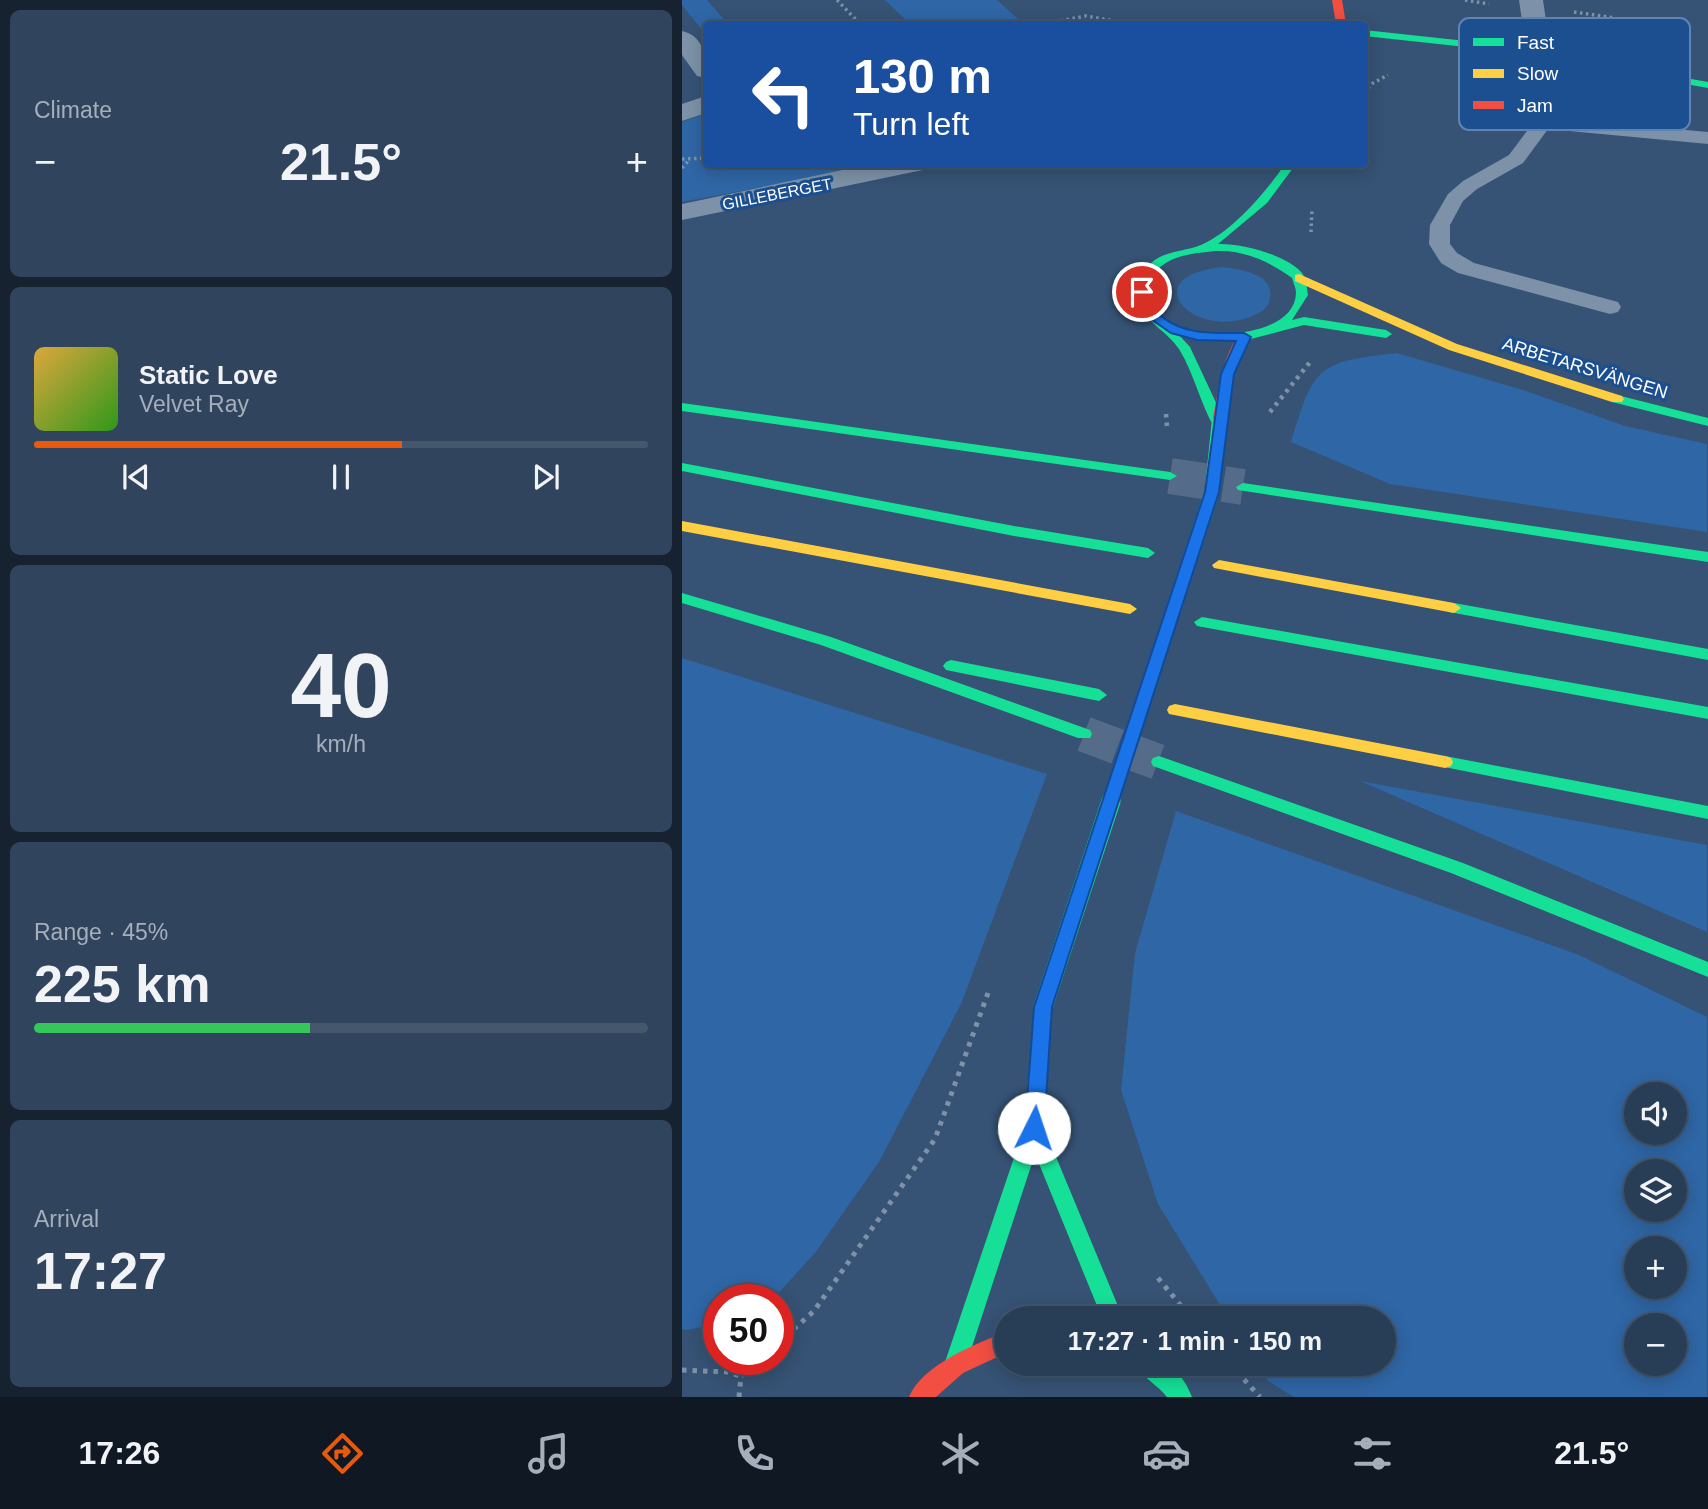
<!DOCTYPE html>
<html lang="en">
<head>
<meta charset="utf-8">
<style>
	:root { --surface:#283e57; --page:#30455d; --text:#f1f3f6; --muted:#a5aeba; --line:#44576d; --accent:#ea580c }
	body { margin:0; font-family:Helvetica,sans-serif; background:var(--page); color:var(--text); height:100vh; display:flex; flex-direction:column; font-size:26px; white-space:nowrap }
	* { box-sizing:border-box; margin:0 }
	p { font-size:23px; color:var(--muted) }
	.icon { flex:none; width:38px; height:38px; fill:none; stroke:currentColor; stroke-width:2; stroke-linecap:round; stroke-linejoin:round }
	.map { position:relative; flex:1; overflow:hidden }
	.details { display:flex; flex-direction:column; gap:10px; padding:10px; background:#162230; width:682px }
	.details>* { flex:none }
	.guide { position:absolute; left:21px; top:21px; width:665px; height:147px; border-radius:7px; box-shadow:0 4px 18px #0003,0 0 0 2px var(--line); background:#1a4fa0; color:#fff; overflow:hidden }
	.fabs { position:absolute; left:942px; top:1082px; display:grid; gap:14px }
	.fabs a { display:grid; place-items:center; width:63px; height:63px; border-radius:50%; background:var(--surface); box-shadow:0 4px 18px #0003,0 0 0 2px var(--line); font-size:35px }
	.speed { position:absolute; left:21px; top:1284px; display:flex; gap:14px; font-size:35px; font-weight:700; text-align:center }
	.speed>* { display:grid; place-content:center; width:91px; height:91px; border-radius:50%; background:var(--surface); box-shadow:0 4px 18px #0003,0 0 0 2px var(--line); line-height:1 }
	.speed .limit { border:10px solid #d22; background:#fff; color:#111 }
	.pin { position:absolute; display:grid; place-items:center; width:60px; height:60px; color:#fff; margin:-30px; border:4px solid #fff; border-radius:50%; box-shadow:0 2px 7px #0007 }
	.me { position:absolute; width:77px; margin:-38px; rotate:4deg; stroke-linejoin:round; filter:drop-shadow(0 0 5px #0008) }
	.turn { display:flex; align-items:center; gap:24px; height:147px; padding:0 35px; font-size:32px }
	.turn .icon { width:91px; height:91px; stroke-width:2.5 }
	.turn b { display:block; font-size:49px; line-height:60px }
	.big { font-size:52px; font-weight:800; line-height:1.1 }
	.details .tile { flex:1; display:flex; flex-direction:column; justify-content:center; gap:10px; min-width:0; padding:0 24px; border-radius:10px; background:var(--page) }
	.details .dial { align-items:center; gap:0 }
	.dial b { font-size:91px; line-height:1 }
	.song { display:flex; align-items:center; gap:21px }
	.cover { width:84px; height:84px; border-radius:10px; background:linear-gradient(135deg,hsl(40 70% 55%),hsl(110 70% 35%)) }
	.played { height:7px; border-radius:4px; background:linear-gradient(90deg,var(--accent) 60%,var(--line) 60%) }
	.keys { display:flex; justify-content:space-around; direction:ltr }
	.heat { display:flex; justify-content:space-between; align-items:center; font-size:38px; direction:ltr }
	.charge { height:10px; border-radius:5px; background:linear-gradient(90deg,#34c759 45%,var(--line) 0) }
	.trip { position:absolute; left:312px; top:1306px; width:402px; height:70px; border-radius:35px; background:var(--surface); box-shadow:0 4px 18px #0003,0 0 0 2px var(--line); font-weight:800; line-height:70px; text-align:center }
	.tabs { display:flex; height:112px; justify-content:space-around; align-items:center; background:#101923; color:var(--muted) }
	.tabs .icon { width:49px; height:49px }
	.tabs .selected { color:var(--accent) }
	.tabs b { font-size:32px; color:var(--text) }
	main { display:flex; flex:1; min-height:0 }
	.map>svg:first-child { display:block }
	.green { fill:#2f66a5; fill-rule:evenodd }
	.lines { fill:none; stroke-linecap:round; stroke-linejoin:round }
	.highway-tunnel { stroke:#546c89; stroke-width:36; stroke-dasharray:36 18; stroke-linecap:butt }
	.path-far2 { stroke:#7d92a8; stroke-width:3.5; stroke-dasharray:2.5 3.5; stroke-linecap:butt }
	.path-far1 { stroke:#7d92a8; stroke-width:4.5; stroke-dasharray:3.5 5; stroke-linecap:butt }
	.path { stroke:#7d92a8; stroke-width:5; stroke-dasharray:4.5 6; stroke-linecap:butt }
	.lane { fill:#7d92a8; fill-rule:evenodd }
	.street { fill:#7d92a8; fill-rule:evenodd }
	.fast { fill:#16e098; fill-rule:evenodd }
	.slow { fill:#ffcf43; fill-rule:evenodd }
	.jam { fill:#f24e42; fill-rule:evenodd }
	.path-bridge { stroke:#7d92a8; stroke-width:4.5; stroke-dasharray:3.5 5; stroke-linecap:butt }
	.fast-bridge-far1 { stroke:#16e098; stroke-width:15 }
	.fast-bridge { stroke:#16e098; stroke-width:19 }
	.route { fill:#1a73e8; stroke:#114b97; stroke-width:2 }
	.labels { text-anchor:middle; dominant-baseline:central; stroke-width:6; stroke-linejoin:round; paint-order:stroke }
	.far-street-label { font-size:16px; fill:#fff; stroke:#1b4f8f }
	.street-label { font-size:18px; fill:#fff; stroke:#1b4f8f }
	.key { fill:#1b4f8f; stroke:#5f84b1; stroke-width:2 }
	.key-label { font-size:19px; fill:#fff }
</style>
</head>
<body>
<main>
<section class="details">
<div class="tile"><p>Climate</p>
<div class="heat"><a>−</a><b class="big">21.5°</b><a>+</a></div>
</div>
<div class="tile">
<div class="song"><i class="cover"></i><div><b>Static Love</b><p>Velvet Ray</p></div></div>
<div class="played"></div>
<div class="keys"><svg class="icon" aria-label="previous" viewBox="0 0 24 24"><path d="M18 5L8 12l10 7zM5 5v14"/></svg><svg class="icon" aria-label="pause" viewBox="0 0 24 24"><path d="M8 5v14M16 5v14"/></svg><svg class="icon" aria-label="next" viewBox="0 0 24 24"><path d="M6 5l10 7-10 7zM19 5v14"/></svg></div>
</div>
<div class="tile dial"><b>40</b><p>km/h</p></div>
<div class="tile"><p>Range · 45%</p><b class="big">225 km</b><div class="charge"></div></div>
<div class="tile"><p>Arrival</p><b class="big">17:27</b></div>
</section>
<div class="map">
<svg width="1026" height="1397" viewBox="0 0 1026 1397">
	<rect width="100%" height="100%" fill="#365274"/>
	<path class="green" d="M0 0H25L46 24H24V35L0 5Z
		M203 0H315L337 20 320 24H228Z
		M24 113V164L179 165 168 171 0 202V122Z
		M540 267C558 269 593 274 588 298 587 306 581 311 575 314 514 344 449 277 540 267Z
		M715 353 841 390 943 426 1025 444V532L708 484 609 442C632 366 635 362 715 353Z
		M0 658 365 774 279 1004 197 1162 133 1253 90 1300H37V1324L4 1330 0 1329Z
		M678 781 1025 845V932Z
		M494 811 897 955 1025 1017V1397H612L586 1381 575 1363H702V1318H546L476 1204 439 1090 453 953ZM954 1094H992V1132H954ZM954 1171H992V1209H954ZM954 1248H992V1286H954ZM954 1325H992V1363H954Z"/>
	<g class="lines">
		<path class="highway-tunnel" d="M488 476 561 487
			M402 734 476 762"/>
		<path class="path-far2" d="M155 0 178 24
			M783 0 807 4
			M892 12 933 18
			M361 24 404 16 451 24
			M682 93 691 83 706 75
			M0 159 24 158
			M0 168 8 159
			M629 232 630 209"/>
		<path class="path-far1" d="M588 412 628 362"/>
		<path class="path" d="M476 1278 509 1318
			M96 1343 132 1311 253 1139 306 993
			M548 1364 578 1397
			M0 1370 45 1372 59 1376
			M57 1397 59 1376 78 1360"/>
		<path class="lane" d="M861 117 1026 132V144L866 129 841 163 795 189 781 201 768 225V244L775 253 792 263 936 302 939 307 936 312 928 314 776 273 759 263 747 244 748 225 766 194 781 181 827 155 854 119Z"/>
		<path class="street" d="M837 0H861L869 55 866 60 857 62 848 60 845 55Z
			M0 31C23 36 24 59 24 78L15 76 0 55Z
			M24 96V113L0 121V104Z
			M189 164H244L241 170 231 172 0 220V204Z"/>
		<path class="fast" d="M682 30 812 44 1026 82V88L812 50 682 36Z
			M603 164H614L585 203 536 244C559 243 605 255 620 273 624 278 625 289 626 295L610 320 622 317 704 330 710 334 704 338 622 325 561 341 521 340 497 335 508 347 544 424 542 427H532C518 403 512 373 497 349 486 332 462 321 456 301 451 287 459 272 469 263 484 250 502 252 519 245 550 232 584 192 603 164ZM535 251C563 250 588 262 610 278 611 282 614 288 614 293 613 353 441 345 470 279 480 255 513 253 535 251Z
			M935 395 1026 418V426L930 402 928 399Z
			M0 403 488 472 495 476 488 480 0 411Z
			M0 463 332 526 466 548 473 553 466 558 332 536 0 471Z
			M561 483 1026 552V562L556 490 554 487Z
			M0 593 149 637 408 730 410 734 408 738H396L139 645 0 603Z
			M772 603 1026 649V660L767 612 765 608 767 604Z
			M520 617 1026 707V719L515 626 512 622Z
			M269 660 417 689 425 695 417 701 264 670 261 666 264 662Z
			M477 756 781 863 1026 962V977L769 873 471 766 469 762 471 758Z
			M763 756 1026 806V819L757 766 755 762 757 758Z
			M361 999 368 1001 370 1007 362 1128 441 1318H420L353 1154 284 1365 281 1373 273 1376 265 1373 262 1365 342 1128 352 1007 354 1001Z
			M453 1363C484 1363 497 1365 510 1397H485C476 1385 459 1377 453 1363Z"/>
		<path class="slow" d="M617 274 775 344 940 396 942 399 940 402H930L767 350 613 281V275Z
			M0 521 448 604 455 609 448 614 0 531Z
			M537 560 772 603 779 608 772 613 532 568 530 565Z
			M493 704 763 756 769 758 771 762 769 766 763 768 487 714 485 710 487 706Z"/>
		<path class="jam" d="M650 0H660L664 24H654Z
			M562 333 568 337 551 374 544 424 542 427H532L530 424C534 403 542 341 562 333Z
			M324 1332V1353L281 1373 254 1397H227C240 1365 293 1344 324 1332Z"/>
		<path class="path-bridge" d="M484 414 485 427"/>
		<path class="fast-bridge-far1" d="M428 802 530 492 537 424"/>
		<path class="fast-bridge" d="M361 1007 429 801"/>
	</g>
	<path class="route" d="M460 288C470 292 467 303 473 310 496 336 532 333 562 333L569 337 552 374 537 492 370 1007 362 1128 359 1134 352 1137 345 1134 343 1128 352 1007 523 492 539 374 554 341 515 340 489 333 462 314 454 292Z"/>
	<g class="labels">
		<g class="far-street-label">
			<text transform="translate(95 194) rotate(-11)">GILLEBERGET</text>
		</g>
		<g class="street-label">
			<text transform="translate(903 368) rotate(17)">ARBETARSVÄNGEN</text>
		</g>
	</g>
	<rect x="777" y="18" width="231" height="112" rx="10" class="key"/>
	<rect x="791" y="38" width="31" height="8" fill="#16e098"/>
	<rect x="791" y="69" width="31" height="9" fill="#ffcf43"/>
	<rect x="791" y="101" width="31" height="8" fill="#f24e42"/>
	<g class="key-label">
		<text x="835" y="49">Fast</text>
		<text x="835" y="80">Slow</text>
		<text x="835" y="112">Jam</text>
	</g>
</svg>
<div class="fabs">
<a><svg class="icon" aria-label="sound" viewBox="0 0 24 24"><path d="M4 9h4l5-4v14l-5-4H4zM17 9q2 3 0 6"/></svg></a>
<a><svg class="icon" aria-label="layers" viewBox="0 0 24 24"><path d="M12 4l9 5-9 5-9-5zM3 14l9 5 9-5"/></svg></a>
<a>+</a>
<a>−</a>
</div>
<div class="speed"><div class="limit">50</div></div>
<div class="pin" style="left:460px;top:292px;background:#d93025"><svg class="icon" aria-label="arrive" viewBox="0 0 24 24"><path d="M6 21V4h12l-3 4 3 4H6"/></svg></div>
<svg class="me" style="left:352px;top:1128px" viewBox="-20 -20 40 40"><circle r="19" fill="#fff"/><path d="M0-13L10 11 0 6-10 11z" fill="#1a73e8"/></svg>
<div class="trip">17:27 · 1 min · 150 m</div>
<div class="guide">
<div class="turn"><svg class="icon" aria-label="left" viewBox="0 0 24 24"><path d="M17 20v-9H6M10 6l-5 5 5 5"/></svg><div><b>130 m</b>Turn left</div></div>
</div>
</div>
</main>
<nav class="tabs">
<b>17:26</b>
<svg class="icon selected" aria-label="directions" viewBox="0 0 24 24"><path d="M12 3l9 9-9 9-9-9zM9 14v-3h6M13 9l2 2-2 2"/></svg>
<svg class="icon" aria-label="music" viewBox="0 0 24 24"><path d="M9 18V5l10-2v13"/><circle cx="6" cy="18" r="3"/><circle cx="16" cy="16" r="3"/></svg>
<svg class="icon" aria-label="phone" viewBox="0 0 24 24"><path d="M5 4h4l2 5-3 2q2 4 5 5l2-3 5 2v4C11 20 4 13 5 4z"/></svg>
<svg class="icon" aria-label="climate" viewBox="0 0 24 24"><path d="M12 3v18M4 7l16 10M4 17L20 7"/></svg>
<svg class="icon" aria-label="car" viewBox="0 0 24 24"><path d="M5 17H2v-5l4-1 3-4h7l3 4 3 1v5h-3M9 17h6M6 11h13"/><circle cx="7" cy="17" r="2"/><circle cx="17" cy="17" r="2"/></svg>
<svg class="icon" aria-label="filters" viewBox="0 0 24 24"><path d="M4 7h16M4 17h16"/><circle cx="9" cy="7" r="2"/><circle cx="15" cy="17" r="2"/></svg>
<b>21.5°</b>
</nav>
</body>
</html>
